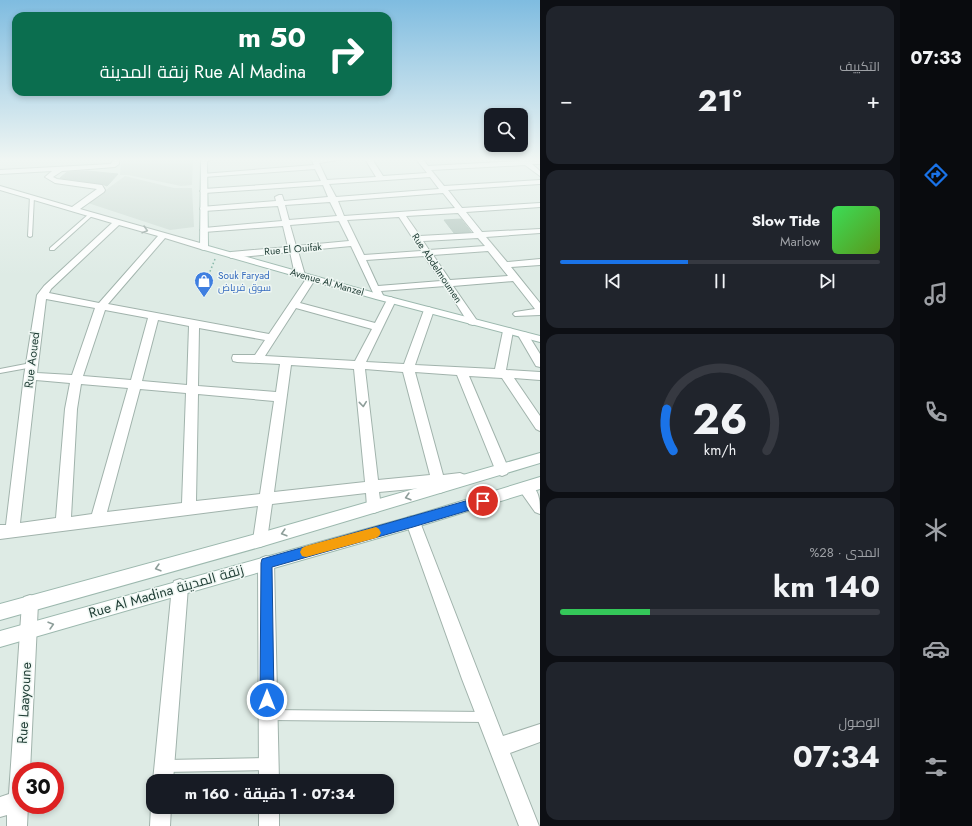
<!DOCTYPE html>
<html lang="ar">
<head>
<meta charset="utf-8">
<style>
	:root { --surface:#171b24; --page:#20242c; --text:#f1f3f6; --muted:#9ea1a6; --line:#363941; --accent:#1a73e8 }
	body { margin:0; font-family:Jost,Cairo,sans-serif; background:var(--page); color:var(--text); direction:rtl; height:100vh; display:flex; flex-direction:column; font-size:15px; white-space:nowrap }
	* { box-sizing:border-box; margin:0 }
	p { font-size:13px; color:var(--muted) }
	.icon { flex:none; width:22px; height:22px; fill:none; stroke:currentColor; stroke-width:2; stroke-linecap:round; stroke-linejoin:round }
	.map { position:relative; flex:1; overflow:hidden; direction:ltr }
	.details { display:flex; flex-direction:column; gap:6px; padding:6px; background:#0d0f14; width:360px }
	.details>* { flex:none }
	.banner { position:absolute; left:12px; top:12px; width:380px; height:84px; border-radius:12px; box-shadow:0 2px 6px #0003; direction:rtl; background:#0b6e4f; color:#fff; overflow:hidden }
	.controls { position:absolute; left:484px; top:108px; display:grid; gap:8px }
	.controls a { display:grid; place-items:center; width:44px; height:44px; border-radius:8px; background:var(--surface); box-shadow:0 2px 6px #0003; font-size:20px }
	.speed { position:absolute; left:12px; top:762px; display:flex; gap:8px; font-size:20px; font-weight:700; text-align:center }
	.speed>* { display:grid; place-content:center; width:52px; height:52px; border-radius:50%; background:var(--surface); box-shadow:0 2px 6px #0003; line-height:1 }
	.speed .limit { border:6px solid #d22; background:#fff; color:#111 }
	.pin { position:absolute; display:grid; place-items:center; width:34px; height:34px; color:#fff; margin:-17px; border:2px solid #fff; border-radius:50%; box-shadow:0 1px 4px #0007 }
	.me { position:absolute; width:44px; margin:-22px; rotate:0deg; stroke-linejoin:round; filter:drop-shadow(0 0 3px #0008) }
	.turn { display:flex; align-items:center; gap:14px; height:84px; padding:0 20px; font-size:18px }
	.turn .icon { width:52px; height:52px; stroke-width:2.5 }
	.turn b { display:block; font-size:28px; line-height:34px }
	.big { font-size:30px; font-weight:700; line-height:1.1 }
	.details .card { flex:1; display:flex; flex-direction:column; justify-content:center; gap:6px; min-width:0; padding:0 14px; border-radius:12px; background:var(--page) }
	.details .dial { align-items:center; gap:0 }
	.dial svg { height:104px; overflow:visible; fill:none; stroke:var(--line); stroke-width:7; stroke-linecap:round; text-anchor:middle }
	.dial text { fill:var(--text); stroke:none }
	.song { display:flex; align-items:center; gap:12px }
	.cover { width:48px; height:48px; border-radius:6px; background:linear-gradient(135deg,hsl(130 70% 55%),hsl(90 70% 35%)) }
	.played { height:4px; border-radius:2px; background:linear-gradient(90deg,var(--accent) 40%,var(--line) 40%) }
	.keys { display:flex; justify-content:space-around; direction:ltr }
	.heat { display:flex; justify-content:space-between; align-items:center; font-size:22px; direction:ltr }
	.charge { height:6px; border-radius:3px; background:linear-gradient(90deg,#34c759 28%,var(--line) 0) }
	.trip { position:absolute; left:146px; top:774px; width:248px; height:40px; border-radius:12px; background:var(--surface); box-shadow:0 2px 6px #0003; font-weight:700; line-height:40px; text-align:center; direction:rtl }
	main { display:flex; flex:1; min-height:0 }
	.tabs { display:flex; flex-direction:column; width:72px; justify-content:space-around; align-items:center; background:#090b0e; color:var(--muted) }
	.tabs .icon { width:28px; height:28px }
	.tabs .active { color:var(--accent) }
	.tabs b { font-size:18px; color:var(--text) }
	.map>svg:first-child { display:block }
	.built { fill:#ccdbd4 }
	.building { fill:#b3c6be; stroke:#b0c5bd }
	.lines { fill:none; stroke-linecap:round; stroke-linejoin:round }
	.lane-casing { stroke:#a1b3ac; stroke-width:2 }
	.street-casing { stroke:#a1b3ac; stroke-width:2 }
	.secondary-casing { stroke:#9cb8ae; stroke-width:2 }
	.path { stroke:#7cb1a1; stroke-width:1.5; stroke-dasharray:1.5 2.5; stroke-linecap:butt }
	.lane { fill:#fff; fill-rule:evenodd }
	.street { fill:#fff; fill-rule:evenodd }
	.secondary { fill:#fff; fill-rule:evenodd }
	.oneway { stroke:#8e9e9a }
	.route { fill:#1a73e8; stroke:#114b97 }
	.slow { fill:#f59e0b }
	.labels { text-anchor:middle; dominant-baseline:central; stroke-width:3; stroke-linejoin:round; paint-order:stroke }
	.far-street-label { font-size:10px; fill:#1e3c34; stroke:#eff7f3 }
	.far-shop-label { font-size:10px; fill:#366cbe; stroke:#eff7f3; text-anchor:start }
	.street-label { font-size:12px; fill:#1e3c34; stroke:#eff7f3 }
	.near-street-label { font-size:14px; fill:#1e3c34; stroke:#eff7f3 }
</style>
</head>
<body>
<main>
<nav class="tabs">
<b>07:33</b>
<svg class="icon active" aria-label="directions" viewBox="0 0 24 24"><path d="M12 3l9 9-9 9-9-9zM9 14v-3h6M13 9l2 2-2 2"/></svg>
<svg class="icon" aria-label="music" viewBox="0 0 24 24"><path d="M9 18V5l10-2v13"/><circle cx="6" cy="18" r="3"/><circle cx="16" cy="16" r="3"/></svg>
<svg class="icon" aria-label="phone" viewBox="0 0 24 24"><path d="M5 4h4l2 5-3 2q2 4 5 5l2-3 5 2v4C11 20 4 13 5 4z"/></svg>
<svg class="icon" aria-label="climate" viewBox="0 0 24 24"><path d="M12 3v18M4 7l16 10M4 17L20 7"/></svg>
<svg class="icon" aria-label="car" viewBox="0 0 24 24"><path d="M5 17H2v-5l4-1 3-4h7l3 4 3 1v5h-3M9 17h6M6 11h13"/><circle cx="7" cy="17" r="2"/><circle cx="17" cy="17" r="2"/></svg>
<svg class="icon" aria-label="filters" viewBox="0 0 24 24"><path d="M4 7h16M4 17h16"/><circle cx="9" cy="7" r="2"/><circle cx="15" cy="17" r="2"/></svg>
</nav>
<section class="details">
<div class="card"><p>التكييف</p>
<div class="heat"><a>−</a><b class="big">21°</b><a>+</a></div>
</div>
<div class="card">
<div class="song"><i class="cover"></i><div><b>Slow Tide</b><p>Marlow</p></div></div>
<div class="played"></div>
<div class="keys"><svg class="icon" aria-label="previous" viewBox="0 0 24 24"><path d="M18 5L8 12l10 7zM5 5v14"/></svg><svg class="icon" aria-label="pause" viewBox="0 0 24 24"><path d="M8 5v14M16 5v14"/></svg><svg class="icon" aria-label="next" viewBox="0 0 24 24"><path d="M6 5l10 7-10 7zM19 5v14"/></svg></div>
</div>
<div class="card dial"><svg viewBox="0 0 100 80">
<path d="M14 69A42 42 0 1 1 86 69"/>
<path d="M14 69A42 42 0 0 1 9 37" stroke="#1a73e8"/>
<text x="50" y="56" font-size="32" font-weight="700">26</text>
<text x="50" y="72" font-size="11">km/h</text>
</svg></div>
<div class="card"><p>المدى · 28%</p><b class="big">140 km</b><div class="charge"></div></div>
<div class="card"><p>الوصول</p><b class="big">07:34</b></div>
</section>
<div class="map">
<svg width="540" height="826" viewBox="0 0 540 826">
	<rect width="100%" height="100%" fill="#deebe5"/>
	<path class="built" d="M131 159H193L192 185 181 186 128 175H120L121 161Z
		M125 176 174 188H192L194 227 170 230 88 203Z"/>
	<path class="building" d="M87 171 118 174 107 186 102 184 60 178 67 172Z
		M461 219 471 232 454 233 444 220Z"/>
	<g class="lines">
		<g class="lane-casing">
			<path id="lane" d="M30 196 34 197 32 236 30 237 28 236Z
				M90 213 94 214 54 250H50V248Z
				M31 363H33L34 365 33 367 0 373V369Z
				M269 710 486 712 490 713 491 717 490 721 486 722 269 720 265 719 264 715 265 711Z
				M268 758 272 760 274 764 272 768 268 770 166 772 162 770 160 766 162 762 166 760Z"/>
		</g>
		<g class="street-casing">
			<path id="street" d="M113 159H119V164L115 167 62 171 53 177 57 179 102 185 105 190 104 192 80 209 207 245 208 247 204 250 165 238 108 304 269 334 308 276 311 275 316 278 300 303 375 323 388 298 391 297 396 300 366 362 404 364 424 310 429 307 434 310 415 365 495 369 503 331 508 328 512 329 513 331 506 370 540 372V380L514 378 540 416V431L536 429 502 378 469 376 509 470 507 474 502 476 497 474 457 375 415 372 443 475 460 473 465 475 467 479 465 483 446 486 445 491 440 493 435 491 433 487 379 492 381 507 379 511 374 513 369 511 367 507 366 493 272 504 267 540 265 545 260 547 255 545 253 540 258 506 0 539V525H6L24 376 37 295 44 286 112 223 0 190V186L72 207 97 189 55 183 45 177 52 171 0 174V170L111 164ZM119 225 158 236 99 303 49 293 51 289ZM46 299 95 308 72 375 37 373ZM296 308 372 329 355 361 265 356ZM105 310 148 318 131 380 83 376ZM158 320 189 326 187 385 142 381ZM199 328 265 340 255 355H233L232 358 233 361 237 362 280 364 276 392 198 386ZM291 365 354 369 365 482 274 492ZM365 369 403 372 430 475 378 480ZM36 380 70 383 65 409 56 518 20 523ZM81 384 128 388 92 514 71 517 77 409ZM140 389 186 393 182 503 107 512ZM198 394 274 401 260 494 196 501Z
				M214 159 204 162 201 160V159Z
				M311 159H343L319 163 327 180 376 177 365 159H372L383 176 427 173 416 159H423L428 166 520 161V159L540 160V164H532L540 171V176L525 165 431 170 444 186 540 180V184L448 190 462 208 540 203V207L466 212 482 232 540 229V233L486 237 507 262 540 259V265L511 267 540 303V315L515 316 513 314 515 312 535 309 513 281 453 286 478 322 473 325 469 324 445 286 381 291 384 297 382 299H376L351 246 298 251 305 275 300 278 295 275 290 252 231 258 227 255 231 252 288 247 283 226 204 232 200 230 204 228 282 221 278 206 204 211 200 209 201 207 276 201 275 197 279 195H282L284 201 328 197 323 185 204 193 200 191 204 189 321 181 315 169 204 177 202 176V174L314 165ZM430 177 439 189 336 197 329 184ZM443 193 455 208 344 216 338 201ZM330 202 337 216 289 220 285 205ZM458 213 474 233 420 236 406 216ZM399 217 421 251 364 255 347 220ZM339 221 349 241 296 246 290 225ZM478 238 485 246 429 250 423 241ZM488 251 508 276 450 280 433 255ZM424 256 441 281 378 286 366 260Z
				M523 332 527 333 540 354V367L536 366 518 335Z
				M525 482C540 487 540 501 540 514L535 512 518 488 520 484Z
				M413 516 418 517 420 522 503 736 540 724V742L510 753 539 826H519L462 679 406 522 408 517Z
				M266 556 271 558 274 563 279 781H259L258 563 261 558Z
				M180 579 186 581 188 587 173 781H153L172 587 174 581Z
				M30 595 36 597 38 603 30 771H21V805H28L27 826H7V815L0 817V797L9 794 22 603 24 597Z
				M153 802V807H171L170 826H150L151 807Z
				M259 807H279V826H259Z"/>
		</g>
		<g class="secondary-casing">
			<path id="secondary" d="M201 159H207L208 246 382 295 540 336V342L376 299 201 249 200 247Z
				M540 453V463L260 547 0 620V604L260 533Z
				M540 477V489L413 528 0 647V631L413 516Z"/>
		</g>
		<path class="path" d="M207 279 215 259"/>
		<use href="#lane" class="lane"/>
		<use href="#street" class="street"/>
		<use href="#secondary" class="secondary"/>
	</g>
	<defs><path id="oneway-chevron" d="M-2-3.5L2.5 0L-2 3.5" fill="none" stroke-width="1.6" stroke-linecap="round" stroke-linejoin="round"/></defs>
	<g class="oneway">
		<use href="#oneway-chevron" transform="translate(145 230) rotate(16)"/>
		<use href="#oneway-chevron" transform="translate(363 404) rotate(84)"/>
		<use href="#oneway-chevron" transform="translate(408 497) rotate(164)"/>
		<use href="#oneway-chevron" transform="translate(284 533) rotate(164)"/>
		<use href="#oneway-chevron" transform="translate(158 568) rotate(164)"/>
		<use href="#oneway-chevron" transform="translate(51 625) rotate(-16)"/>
	</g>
	<linearGradient id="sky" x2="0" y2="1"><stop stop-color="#7fbce0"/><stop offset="0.58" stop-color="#f0f6f3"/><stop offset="1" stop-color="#f0f6f3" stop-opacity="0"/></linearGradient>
	<rect width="540" height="275" fill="url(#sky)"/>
	<path class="route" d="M483 496 487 498 488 501 487 504 483 506 413 527 272 567 274 700 272 705 267 707 262 705 260 700 261 563 262 559Z"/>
	<path class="slow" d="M376 527 379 529 381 533 379 536 376 538 306 557 302 556 300 552 302 548 306 546Z"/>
	<defs>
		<g id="shop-pin" transform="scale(1)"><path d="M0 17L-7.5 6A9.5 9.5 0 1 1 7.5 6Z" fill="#3f7fe0" stroke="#eff7f3"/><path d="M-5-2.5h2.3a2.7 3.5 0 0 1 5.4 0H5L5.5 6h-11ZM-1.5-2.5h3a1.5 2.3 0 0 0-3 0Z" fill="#fff"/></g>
	</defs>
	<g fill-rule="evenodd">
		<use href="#shop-pin" x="204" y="281"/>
	</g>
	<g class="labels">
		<g class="far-street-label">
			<text transform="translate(293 249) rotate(-5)">Rue El Ouifak</text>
			<text transform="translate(437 268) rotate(56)">Rue Abdelmoumen</text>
			<text transform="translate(327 282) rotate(16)">Avenue Al Manzel</text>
		</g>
		<g class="far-shop-label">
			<text x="218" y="275">Souk Faryad<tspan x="218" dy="12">سوق فرياض</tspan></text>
		</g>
		<g class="street-label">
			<text transform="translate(32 360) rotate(-83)">Rue Aoued</text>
		</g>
		<g class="near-street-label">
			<text transform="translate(166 591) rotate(-16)">Rue Al Madina زنقة المدينة</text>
			<text transform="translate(24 703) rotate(-87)">Rue Laayoune</text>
		</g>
	</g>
</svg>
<div class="controls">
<a><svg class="icon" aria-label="search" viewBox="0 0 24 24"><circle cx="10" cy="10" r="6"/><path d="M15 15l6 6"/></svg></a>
</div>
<div class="speed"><div class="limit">30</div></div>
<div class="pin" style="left:483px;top:501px;background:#d93025"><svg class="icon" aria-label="arrive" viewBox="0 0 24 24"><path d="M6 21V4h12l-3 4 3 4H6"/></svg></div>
<svg class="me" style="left:267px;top:700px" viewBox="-20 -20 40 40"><circle r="17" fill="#1a73e8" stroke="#fff" stroke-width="3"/><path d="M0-11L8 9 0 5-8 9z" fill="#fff"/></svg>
<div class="trip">07:34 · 1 دقيقة · 160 m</div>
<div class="banner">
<div class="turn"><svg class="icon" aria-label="right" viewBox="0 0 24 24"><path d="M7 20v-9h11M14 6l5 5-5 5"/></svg><div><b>50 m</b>Rue Al Madina زنقة المدينة</div></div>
</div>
</div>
</main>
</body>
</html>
